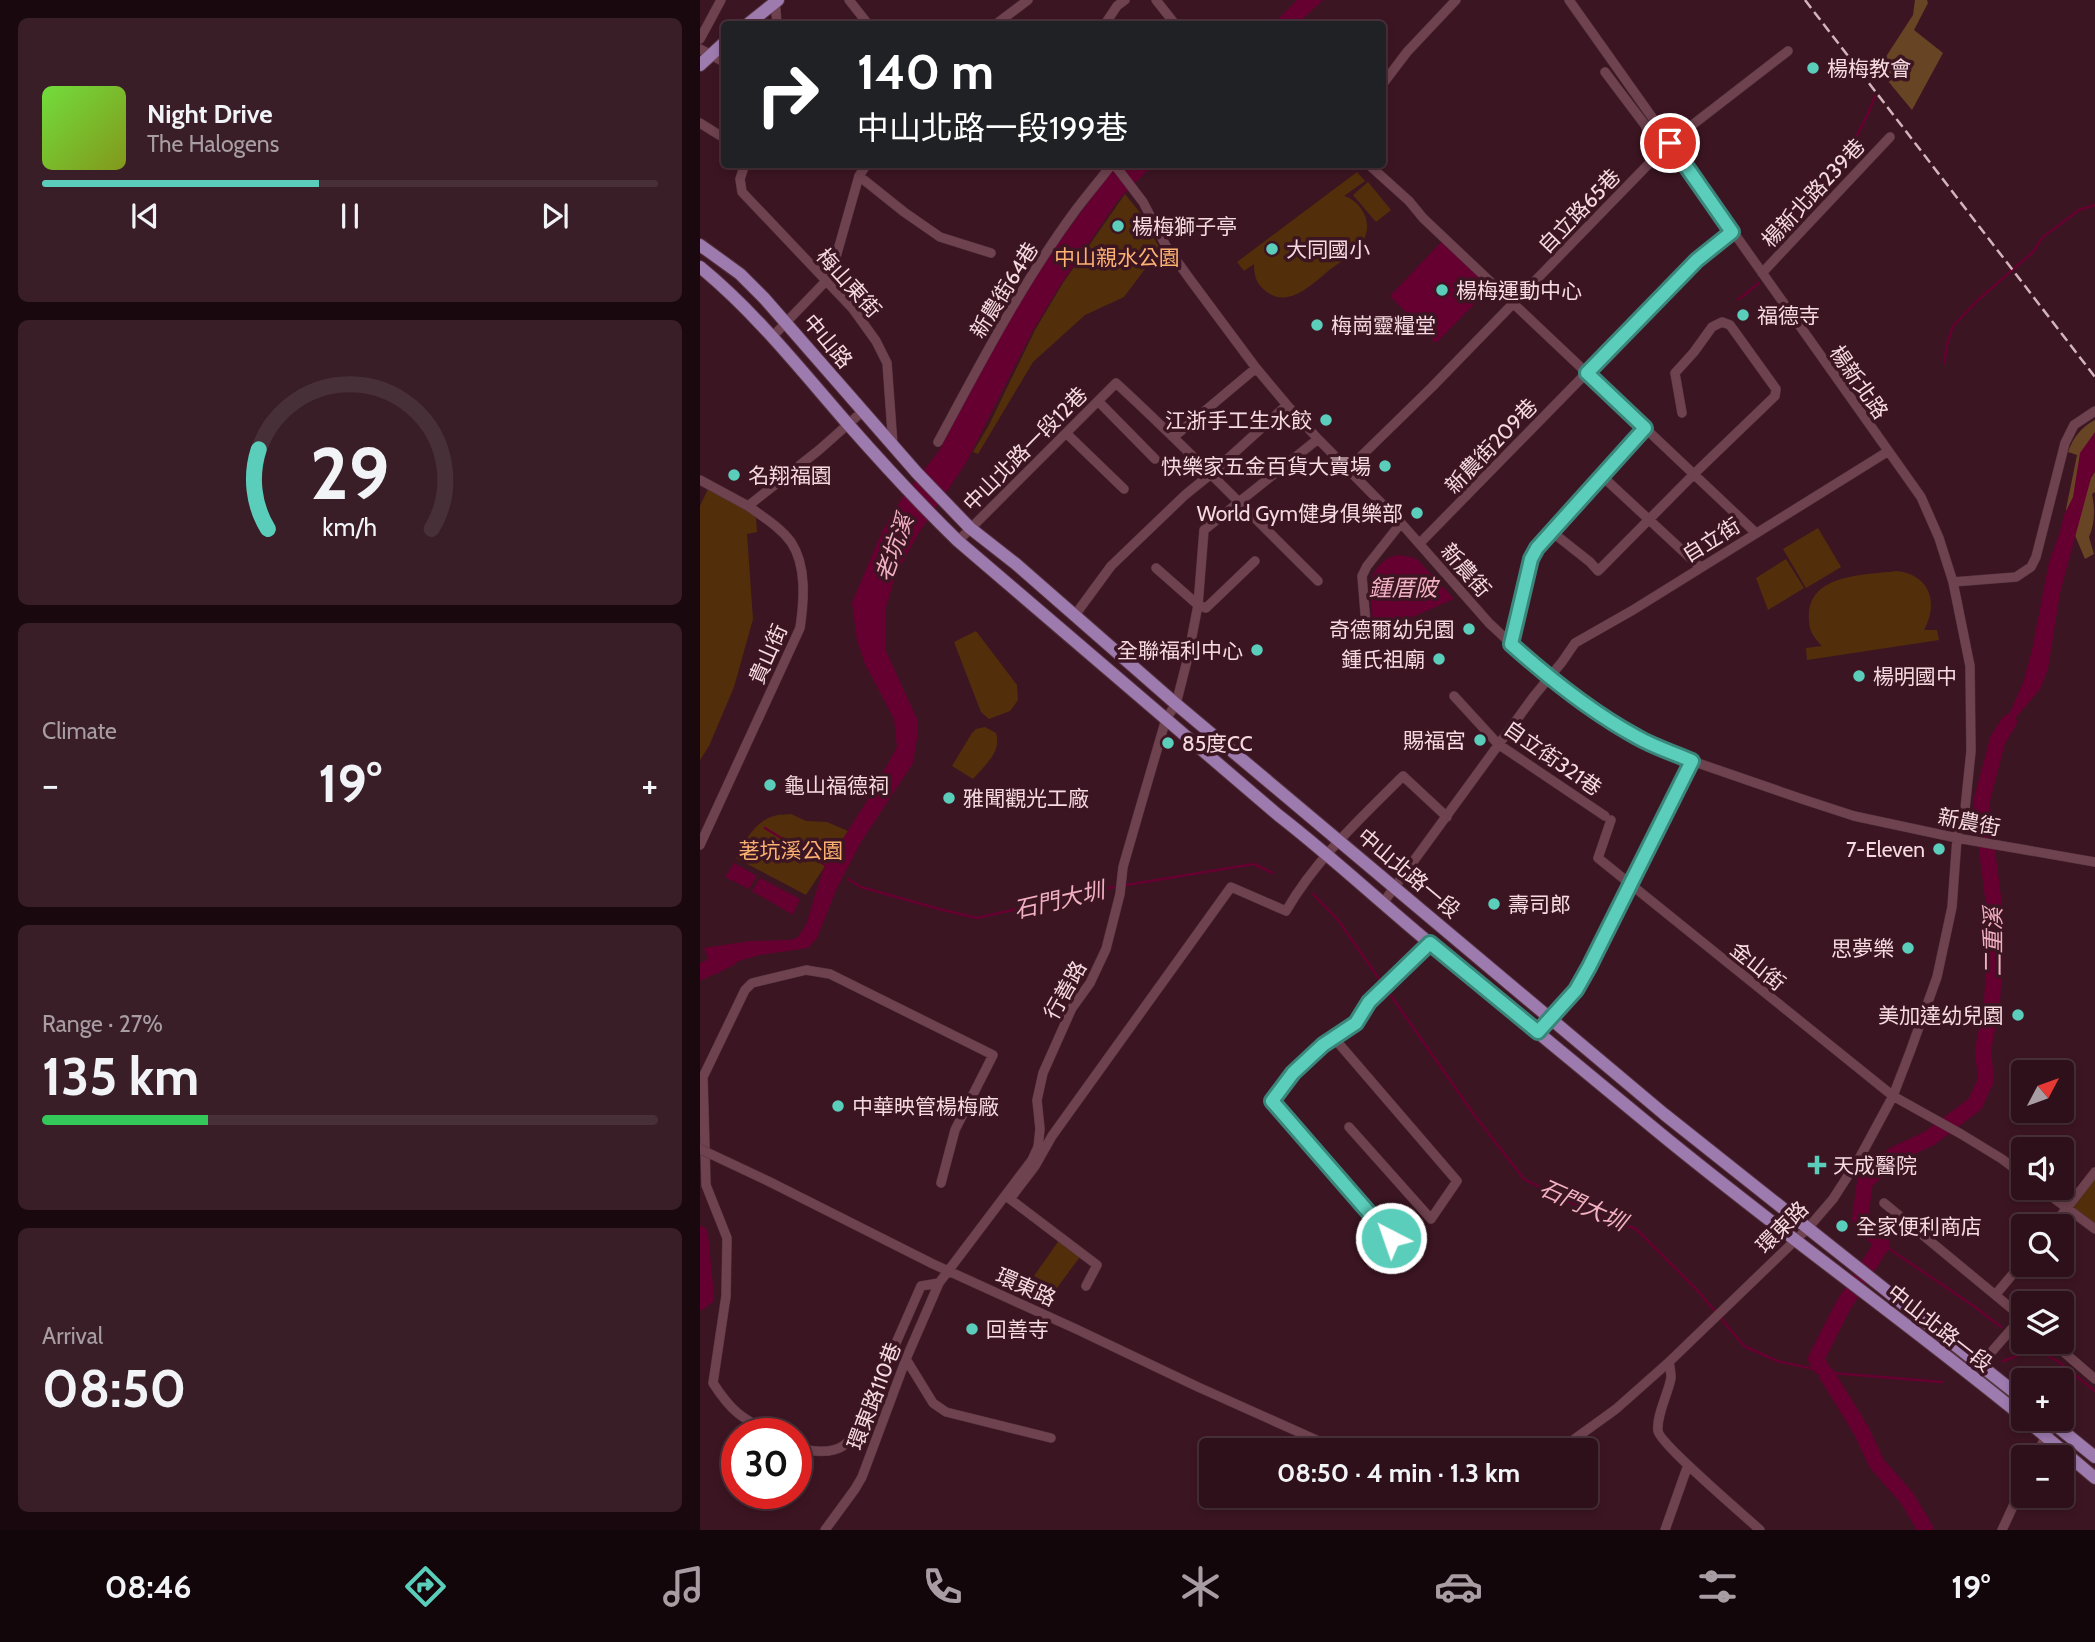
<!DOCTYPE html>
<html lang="en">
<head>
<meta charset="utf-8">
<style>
	:root { --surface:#2d101a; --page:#391e27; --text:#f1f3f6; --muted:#a79da2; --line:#483039; --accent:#5bcebb }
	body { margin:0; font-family:Cabin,"Noto Sans TC",sans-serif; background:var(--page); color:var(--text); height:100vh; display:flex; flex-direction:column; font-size:26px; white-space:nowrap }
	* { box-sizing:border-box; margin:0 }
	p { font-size:23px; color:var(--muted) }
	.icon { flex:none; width:38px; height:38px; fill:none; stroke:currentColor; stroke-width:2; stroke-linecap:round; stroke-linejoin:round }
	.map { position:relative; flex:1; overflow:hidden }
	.side { display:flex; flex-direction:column; gap:18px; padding:18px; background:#19090e; width:700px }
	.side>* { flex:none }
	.hud { position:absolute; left:21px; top:21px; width:665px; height:147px; border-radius:7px; box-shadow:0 4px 10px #0003,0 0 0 2px var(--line); background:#202124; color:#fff; overflow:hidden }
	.needle { width:46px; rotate:49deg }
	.buttons { position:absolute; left:1311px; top:1060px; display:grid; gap:14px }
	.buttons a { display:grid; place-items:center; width:63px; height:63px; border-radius:7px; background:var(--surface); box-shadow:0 4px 10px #0003,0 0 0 2px var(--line); font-size:35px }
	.speed { position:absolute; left:21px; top:1418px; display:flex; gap:14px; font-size:35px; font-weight:700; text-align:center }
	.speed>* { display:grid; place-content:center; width:91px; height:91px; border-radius:50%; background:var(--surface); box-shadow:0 4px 10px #0003,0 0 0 2px var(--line); line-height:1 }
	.speed .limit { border:10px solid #d22; background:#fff; color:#111 }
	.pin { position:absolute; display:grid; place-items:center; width:60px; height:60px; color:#fff; margin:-30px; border:4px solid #fff; border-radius:50%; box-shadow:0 2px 7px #0007 }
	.me { position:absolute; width:77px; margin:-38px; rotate:319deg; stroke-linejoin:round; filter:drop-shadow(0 0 5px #0008) }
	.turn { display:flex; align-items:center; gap:24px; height:147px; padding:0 21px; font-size:32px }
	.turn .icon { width:91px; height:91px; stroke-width:2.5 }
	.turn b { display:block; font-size:49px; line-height:60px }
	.big { font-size:52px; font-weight:700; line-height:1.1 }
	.side .card { flex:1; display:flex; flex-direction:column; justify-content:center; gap:10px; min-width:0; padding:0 24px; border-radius:10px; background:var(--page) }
	.side .dial { align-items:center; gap:0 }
	.dial svg { height:182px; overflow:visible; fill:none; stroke:var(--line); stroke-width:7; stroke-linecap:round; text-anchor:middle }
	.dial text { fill:var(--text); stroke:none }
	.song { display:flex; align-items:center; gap:21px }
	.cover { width:84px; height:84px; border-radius:10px; background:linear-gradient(135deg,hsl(100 70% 55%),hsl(70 70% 35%)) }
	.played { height:7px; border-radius:4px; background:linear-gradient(90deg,var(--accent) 45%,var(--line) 45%) }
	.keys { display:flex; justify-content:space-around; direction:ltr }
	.heat { display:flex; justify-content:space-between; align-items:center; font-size:38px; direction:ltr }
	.charge { height:10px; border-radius:5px; background:linear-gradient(90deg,#34c759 27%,var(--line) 0) }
	.trip { position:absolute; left:499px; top:1438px; width:399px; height:70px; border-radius:7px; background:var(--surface); box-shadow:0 4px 10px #0003,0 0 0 2px var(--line); font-weight:700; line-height:70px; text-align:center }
	.tabs { display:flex; height:112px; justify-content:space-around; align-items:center; background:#12060a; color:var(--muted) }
	.tabs .icon { width:49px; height:49px }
	.tabs .on { color:var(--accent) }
	.tabs b { font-size:32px; color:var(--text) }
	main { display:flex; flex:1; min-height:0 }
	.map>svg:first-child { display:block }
	.green { fill:#522f0a }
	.forest { fill:#674424 }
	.water { fill:#660031 }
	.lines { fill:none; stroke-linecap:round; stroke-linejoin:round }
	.stream { stroke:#660031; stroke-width:2.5 }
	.river { stroke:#660031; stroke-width:16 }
	.minor-casing { stroke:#54343f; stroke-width:10 }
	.major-casing { stroke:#54343f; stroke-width:14 }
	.minor { stroke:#6e424f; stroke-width:9 }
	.major { stroke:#9e7baf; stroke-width:12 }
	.rail { stroke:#d2b4bc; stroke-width:2.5; stroke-dasharray:10 5; stroke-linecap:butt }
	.minor-bridge-casing { stroke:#54343f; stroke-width:10; stroke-linecap:butt }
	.minor-bridge { stroke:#6e424f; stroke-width:9 }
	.route-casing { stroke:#3b867a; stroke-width:18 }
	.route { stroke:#5bcebb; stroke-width:12 }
	.poi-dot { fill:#5bcebb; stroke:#3c1522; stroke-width:2.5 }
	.labels { text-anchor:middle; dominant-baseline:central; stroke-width:7; stroke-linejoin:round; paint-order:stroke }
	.poi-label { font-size:21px; fill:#f6dae1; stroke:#3c1522; text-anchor:start }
	.street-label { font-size:21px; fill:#f6dae1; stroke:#3c1522 }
	.park-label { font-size:21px; fill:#fcb272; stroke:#3c1522 }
	.water-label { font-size:23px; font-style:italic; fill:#f1b0c1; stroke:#3c1522 }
</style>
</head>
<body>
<main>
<section class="side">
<div class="card">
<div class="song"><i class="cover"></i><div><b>Night Drive</b><p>The Halogens</p></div></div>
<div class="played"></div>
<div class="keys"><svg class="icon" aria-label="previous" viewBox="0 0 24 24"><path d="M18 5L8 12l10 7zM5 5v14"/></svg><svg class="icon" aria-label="pause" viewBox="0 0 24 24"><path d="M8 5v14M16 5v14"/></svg><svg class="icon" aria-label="next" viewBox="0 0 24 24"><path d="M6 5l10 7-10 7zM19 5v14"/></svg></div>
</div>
<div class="card dial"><svg viewBox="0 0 100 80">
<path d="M14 69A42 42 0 1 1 86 69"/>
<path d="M14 69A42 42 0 0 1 10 34" stroke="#5bcebb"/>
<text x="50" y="56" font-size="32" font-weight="700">29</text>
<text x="50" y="72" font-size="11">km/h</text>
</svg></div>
<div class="card"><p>Climate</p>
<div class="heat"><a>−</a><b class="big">19°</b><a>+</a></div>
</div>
<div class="card"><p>Range · 27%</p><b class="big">135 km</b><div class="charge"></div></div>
<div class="card"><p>Arrival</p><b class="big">08:50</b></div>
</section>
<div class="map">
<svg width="1395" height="1530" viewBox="0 0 1395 1530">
	<rect width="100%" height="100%" fill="#3c1522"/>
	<path class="green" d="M657 172 665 181 644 196C661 201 673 222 664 239 658 252 643 260 632 268 614 282 590 309 567 292 556 284 554 276 554 264L544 271 537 262Z
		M668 182 691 210 676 222 653 195Z
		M425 194 441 214 460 249 424 297 385 315 333 362 278 454 273 452 289 425 335 330 363 283Z
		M8 489 44 508 56 518 57 532 47 534 53 619 34 687 9 746 0 760V506Z
		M1118 528 1141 567 1106 588 1083 549Z
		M1086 559 1104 588 1068 610 1056 578Z
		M1197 571C1230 575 1239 603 1224 630H1237L1239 640 1107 660 1106 648 1122 646C1111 635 1108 628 1109 612 1113 573 1168 575 1197 571Z
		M276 631 317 685 318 700 310 711 289 719 281 712 254 642Z
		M285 727 296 733C302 752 285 765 273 779L252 766 272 733 276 729Z
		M91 814 106 821 127 822 148 831 106 895 36 858C44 842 55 821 74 816 79 814 86 815 91 814Z
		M1395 1172V1229L1367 1209Z
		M360 1239 382 1254 357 1288 334 1276Z"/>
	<path class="forest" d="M1215 0H1227L1228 3 1214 30 1243 53 1212 110 1178 69 1213 15Z
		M1395 420V492L1392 494C1395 508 1395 524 1389 537L1394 554 1385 559 1368 519 1366 509 1377 455 1368 452C1373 438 1381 427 1395 420Z"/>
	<path class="water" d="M597 0H623L597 24H573Z
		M416 165H453L419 199 361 284 332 332 266 463 218 534 195 576 185 611V649L217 719V738L213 763 161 842 137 888 117 938 108 948 60 955 35 962 15 975 4 948 50 941 89 940 97 938 106 925 123 870 172 793 197 747 194 719 165 664 157 640 152 603 182 532 204 495 239 451 299 338 345 261Z
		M746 237 795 283 736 343 690 296Z
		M1395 432V472L1391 478 1360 593 1348 669 1340 689 1298 739 1323 683 1332 650 1349 562 1360 532 1364 515 1373 497 1380 453Z
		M697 555 712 557 719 561 754 599 673 634 671 581C675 567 683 559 697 555Z
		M34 863 57 876 49 889 25 877Z
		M60 878 100 899 93 915 52 891Z"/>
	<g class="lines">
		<path class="stream" d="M1081 239 1093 230C1121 188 1159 143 1175 96
			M1039 299 1059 283
			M1244 363 1247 344 1253 326 1278 300 1333 252 1343 237 1379 210 1395 205
			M65 828 125 865
			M148 879 161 887 239 909 277 918 414 887 554 864 573 873
			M613 894 638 920 775 1116 824 1179 892 1213 936 1229 998 1291 1044 1346 1077 1361 1133 1373 1242 1382
			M1182 1244 1275 1307 1301 1327
			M1303 1361 1336 1349 1359 1362 1395 1391"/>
		<path class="river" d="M0 972 30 958
			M0 1234 6 1297 0 1302
			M1121 1367 1116 1359 1143 1306 1182 1244 1160 1219 1165 1182 1194 1155 1230 1138 1275 1104 1286 1080 1283 1050 1292 1004 1296 921 1281 803 1298 739 1309 722
			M1127 1375 1161 1430 1177 1464 1207 1498 1226 1530"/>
		<g class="minor-casing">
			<path id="minor" d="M75 0 77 24
				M149 0 168 24
				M456 0 475 24
				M296 24 328 0
				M405 24 417 6 425 0
				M0 39 21 0
				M0 49 24 62
				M905 72 945 125 958 155
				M682 85 707 52 756 0
				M0 123 24 138
				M45 164 40 179 42 192 153 309 176 341 187 363 193 445
				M414 164 443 202 466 246 492 282 556 368 587 405 618 439 701 523 789 623 848 678 900 714 940 739 992 761 1105 800 1154 816 1257 838 1395 862
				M668 164 709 201 723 218 1056 533
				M159 176 204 212 240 237 291 253
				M1062 273 1190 137
				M73 336 125 282 132 271 159 176 167 164
				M398 401 455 459
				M366 433 424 489
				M475 436 556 368
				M238 442C280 364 322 283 375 211 387 195 400 180 412 164
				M648 469 732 387 969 143 1088 51
				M902 476 1000 567
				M0 480 48 506
				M852 532 890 562 898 571 994 474 1075 396 1076 389 1030 325 1022 322 1012 327 994 352 975 373 982 413
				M258 541 416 383C486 447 551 515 618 581
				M720 543 997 260 1032 232
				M456 568 498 605 506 608 555 561
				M1253 582 1316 577 1331 567 1336 557 1365 443 1374 425 1395 411
				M375 615 411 566 485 495 511 474 587 405
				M667 637 662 576 667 566 701 523
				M811 644 831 559 837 548 945 428
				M754 696 798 744 905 816
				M911 820 898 858 1193 1096 1261 1134 1302 1159 1323 1175
				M0 845 100 628C104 601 107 566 91 542 80 527 63 517 48 506L119 450 163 411
				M683 903 834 696 862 662 875 643 933 610 1187 452
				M838 1032 876 990 889 967 992 761
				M634 1038 757 1181 731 1219 649 1127
				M68 1181 233 1264 376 1329 498 1387 641 1451
				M1340 1188 1395 1229
				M1184 1203 1323 1318
				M1352 1227 1395 1172
				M707 1257 572 1101 593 1073 623 1045 656 1023 669 1001 730 943
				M386 1286 397 1265 310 1199 335 1166 352 1136 531 887 586 911C616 859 661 818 703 776L747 817
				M1296 1294 1323 1262
				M1352 1342 1395 1379
				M206 1359 233 1403 246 1412 351 1438
				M969 1362C970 1367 971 1373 971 1378 968 1394 956 1416 958 1431 960 1444 1045 1516 1060 1530
				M1280 1365 1322 1317
				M71 1433C41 1418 31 1411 13 1383L26 1296 27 1238 6 1185 3 1077 45 990 52 983 106 970 130 974 293 1055 255 1130 241 1183
				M96 1446C108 1452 131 1454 143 1446 147 1443 152 1438 156 1434L221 1286 239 1283
				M858 1451 916 1409 969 1362 1108 1228 1133 1199 1160 1157 1193 1096 1210 1052 1237 977 1252 907 1257 838 1265 809 1271 751 1270 666 1253 582 1239 538 1221 497 869 0
				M1335 1458 1346 1436 1355 1425
				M125 1530 155 1489 162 1477 206 1359 239 1283 332 1160 338 1147 340 1129 337 1100 343 1073 372 1008 390 983 406 949 420 894 423 867 438 815 466 719 476 704 488 657 498 605 504 530 618 439
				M965 1530 988 1465
				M1302 1530 1323 1485"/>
		</g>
		<g class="major-casing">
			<path id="major" d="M48 24 78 0
				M0 65 24 43
				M0 245 40 274 64 298 217 473 270 528 316 564 476 704 964 1114 1323 1399
				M0 267C56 313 100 369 147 423 183 464 219 503 258 541L578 815C631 856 680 902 732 945 806 1007 882 1068 956 1130 1076 1229 1203 1319 1323 1417
				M1325 1419 1395 1478
				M1348 1419 1395 1457"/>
		</g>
		<use href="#minor" class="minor"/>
		<use href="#major" class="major"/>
		<path class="rail" d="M1105 0 1395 377"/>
		<g class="minor-bridge-casing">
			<path id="minor-bridge" d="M0 1149 68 1181"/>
		</g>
		<use href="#minor-bridge" class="minor-bridge"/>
	</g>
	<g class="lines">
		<g class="route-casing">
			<path id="route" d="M691 1238 572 1101 593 1073 623 1045 656 1023 669 1002 730 943 838 1032 876 990 889 967 992 761C974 753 954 747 937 737 891 712 850 679 811 644L831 559 837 548 945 428 887 373 997 260 1032 232 970 143"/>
		</g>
		<use href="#route" class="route"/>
	</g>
	<g class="poi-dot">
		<circle cx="1113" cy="68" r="7"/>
		<circle cx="418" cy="226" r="7"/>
		<circle cx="572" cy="249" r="7"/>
		<circle cx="742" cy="290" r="7"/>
		<circle cx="1043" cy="315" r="7"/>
		<circle cx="617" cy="325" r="7"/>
		<circle cx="626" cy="420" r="7"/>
		<circle cx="685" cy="466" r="7"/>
		<circle cx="34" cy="475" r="7"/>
		<circle cx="717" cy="513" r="7"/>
		<circle cx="769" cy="629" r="7"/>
		<circle cx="557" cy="650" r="7"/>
		<circle cx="739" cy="659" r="7"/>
		<circle cx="1159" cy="676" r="7"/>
		<circle cx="780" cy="740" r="7"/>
		<circle cx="468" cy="743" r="7"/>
		<circle cx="70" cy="785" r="7"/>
		<circle cx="249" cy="798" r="7"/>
		<circle cx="1239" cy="849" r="7"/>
		<circle cx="794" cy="904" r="7"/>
		<circle cx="1208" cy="948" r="7"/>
		<circle cx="1318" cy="1015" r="7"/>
		<circle cx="138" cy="1106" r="7"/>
		<path d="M1113.5 1154.5h7v7h7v7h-7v7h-7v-7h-7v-7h7z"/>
		<circle cx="1142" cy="1226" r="7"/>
		<circle cx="272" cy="1329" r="7"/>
	</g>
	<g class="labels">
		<g class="poi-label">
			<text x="1127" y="68">楊梅教會</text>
			<text x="432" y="226">楊梅獅子亭</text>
			<text x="586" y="249">大同國小</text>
			<text x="756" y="290">楊梅運動中心</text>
			<text x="1057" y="315">福德寺</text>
			<text x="631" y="325">梅崗靈糧堂</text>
			<text x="612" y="420" text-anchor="end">江浙手工生水餃</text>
			<text x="671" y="466" text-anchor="end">快樂家五金百貨大賣場</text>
			<text x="48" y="475">名翔福園</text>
			<text x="703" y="513" text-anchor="end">World Gym健身俱樂部</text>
			<text x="755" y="629" text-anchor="end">奇德爾幼兒園</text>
			<text x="543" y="650" text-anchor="end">全聯福利中心</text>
			<text x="725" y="659" text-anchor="end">鍾氏祖廟</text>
			<text x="1173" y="676">楊明國中</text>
			<text x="766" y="740" text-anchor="end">賜福宮</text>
			<text x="482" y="743">85度CC</text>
			<text x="84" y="785">龜山福德祠</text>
			<text x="263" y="798">雅聞觀光工廠</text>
			<text x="1225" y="849" text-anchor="end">7-Eleven</text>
			<text x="808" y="904">壽司郎</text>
			<text x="1194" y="948" text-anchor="end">思夢樂</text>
			<text x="1304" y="1015" text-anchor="end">美加達幼兒園</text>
			<text x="152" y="1106">中華映管楊梅廠</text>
			<text x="1133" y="1165">天成醫院</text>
			<text x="1156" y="1226">全家便利商店</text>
			<text x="286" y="1329">回善寺</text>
		</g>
		<g class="street-label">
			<text transform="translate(1113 193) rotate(-47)">楊新北路239巷</text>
			<text transform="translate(879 211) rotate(-46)">自立路65巷</text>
			<text transform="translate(149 283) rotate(48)">梅山東街</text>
			<text transform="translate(304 290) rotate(-58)">新農街64巷</text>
			<text transform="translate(128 341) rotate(50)">中山路</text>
			<text transform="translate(1159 382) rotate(55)">楊新北路</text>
			<text transform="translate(791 446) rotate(-46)">新農街209巷</text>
			<text transform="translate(325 449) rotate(-45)">中山北路一段12巷</text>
			<text transform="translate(1011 540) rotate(-32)">自立街</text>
			<text transform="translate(766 570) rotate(49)">新農街</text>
			<text transform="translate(68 654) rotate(-66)">貴山街</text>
			<text transform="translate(853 758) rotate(35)">自立街321巷</text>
			<text transform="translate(1269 822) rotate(11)">新農街</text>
			<text transform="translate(709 873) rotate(40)">中山北路一段</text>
			<text transform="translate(1058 966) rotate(39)">金山街</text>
			<text transform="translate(365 990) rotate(-61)">行善路</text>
			<text transform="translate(1082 1227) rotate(-45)">環東路</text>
			<text transform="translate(326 1287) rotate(24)">環東路</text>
			<text transform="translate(1240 1328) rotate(38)">中山北路一段</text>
			<text transform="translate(174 1396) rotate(-69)">環東路110巷</text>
		</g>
		<g class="park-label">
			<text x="417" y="257">中山親水公園</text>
			<text x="91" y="850">荖坑溪公園</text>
		</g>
		<g class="water-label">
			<text transform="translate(194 548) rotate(-70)">老坑溪</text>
			<text x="703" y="588">鍾厝陂</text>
			<text transform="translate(359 900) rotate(-13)">石門大圳</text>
			<text transform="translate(1293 942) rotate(-90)">二重溪</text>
			<text transform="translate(883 1205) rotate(24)">石門大圳</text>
		</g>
	</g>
</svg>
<div class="buttons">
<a><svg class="needle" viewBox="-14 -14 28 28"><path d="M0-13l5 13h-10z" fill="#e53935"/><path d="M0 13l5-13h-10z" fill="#a79da2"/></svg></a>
<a><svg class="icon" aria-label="sound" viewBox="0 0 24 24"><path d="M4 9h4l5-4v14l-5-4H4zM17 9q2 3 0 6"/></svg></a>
<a><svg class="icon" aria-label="search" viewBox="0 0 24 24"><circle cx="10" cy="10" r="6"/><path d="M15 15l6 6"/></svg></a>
<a><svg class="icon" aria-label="layers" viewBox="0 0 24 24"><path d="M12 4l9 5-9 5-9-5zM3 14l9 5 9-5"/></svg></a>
<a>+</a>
<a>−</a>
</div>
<div class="speed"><div class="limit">30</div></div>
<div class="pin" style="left:970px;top:143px;background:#d93025"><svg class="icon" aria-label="arrive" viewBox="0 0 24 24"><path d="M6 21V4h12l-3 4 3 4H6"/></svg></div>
<svg class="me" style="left:691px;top:1238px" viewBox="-20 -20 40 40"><circle r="17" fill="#5bcebb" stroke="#fff" stroke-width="3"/><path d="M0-11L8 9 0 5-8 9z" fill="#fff"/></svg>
<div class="trip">08:50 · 4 min · 1.3 km</div>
<div class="hud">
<div class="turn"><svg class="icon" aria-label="right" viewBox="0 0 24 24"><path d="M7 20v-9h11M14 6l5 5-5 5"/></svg><div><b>140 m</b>中山北路一段199巷</div></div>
</div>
</div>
</main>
<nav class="tabs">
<b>08:46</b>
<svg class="icon on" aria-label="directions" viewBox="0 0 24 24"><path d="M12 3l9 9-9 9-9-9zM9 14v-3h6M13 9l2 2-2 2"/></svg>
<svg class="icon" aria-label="music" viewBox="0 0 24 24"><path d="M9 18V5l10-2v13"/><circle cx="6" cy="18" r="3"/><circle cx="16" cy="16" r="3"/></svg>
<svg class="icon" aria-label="phone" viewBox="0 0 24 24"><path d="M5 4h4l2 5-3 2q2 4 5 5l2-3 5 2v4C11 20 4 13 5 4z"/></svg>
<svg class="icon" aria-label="climate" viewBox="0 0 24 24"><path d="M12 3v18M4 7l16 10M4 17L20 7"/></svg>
<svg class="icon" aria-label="car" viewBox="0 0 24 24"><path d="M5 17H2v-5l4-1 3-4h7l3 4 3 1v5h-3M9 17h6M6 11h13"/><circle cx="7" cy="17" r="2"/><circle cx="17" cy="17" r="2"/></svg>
<svg class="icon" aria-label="filters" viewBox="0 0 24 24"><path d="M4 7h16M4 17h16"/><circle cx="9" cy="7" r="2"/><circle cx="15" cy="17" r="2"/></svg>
<b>19°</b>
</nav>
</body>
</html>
